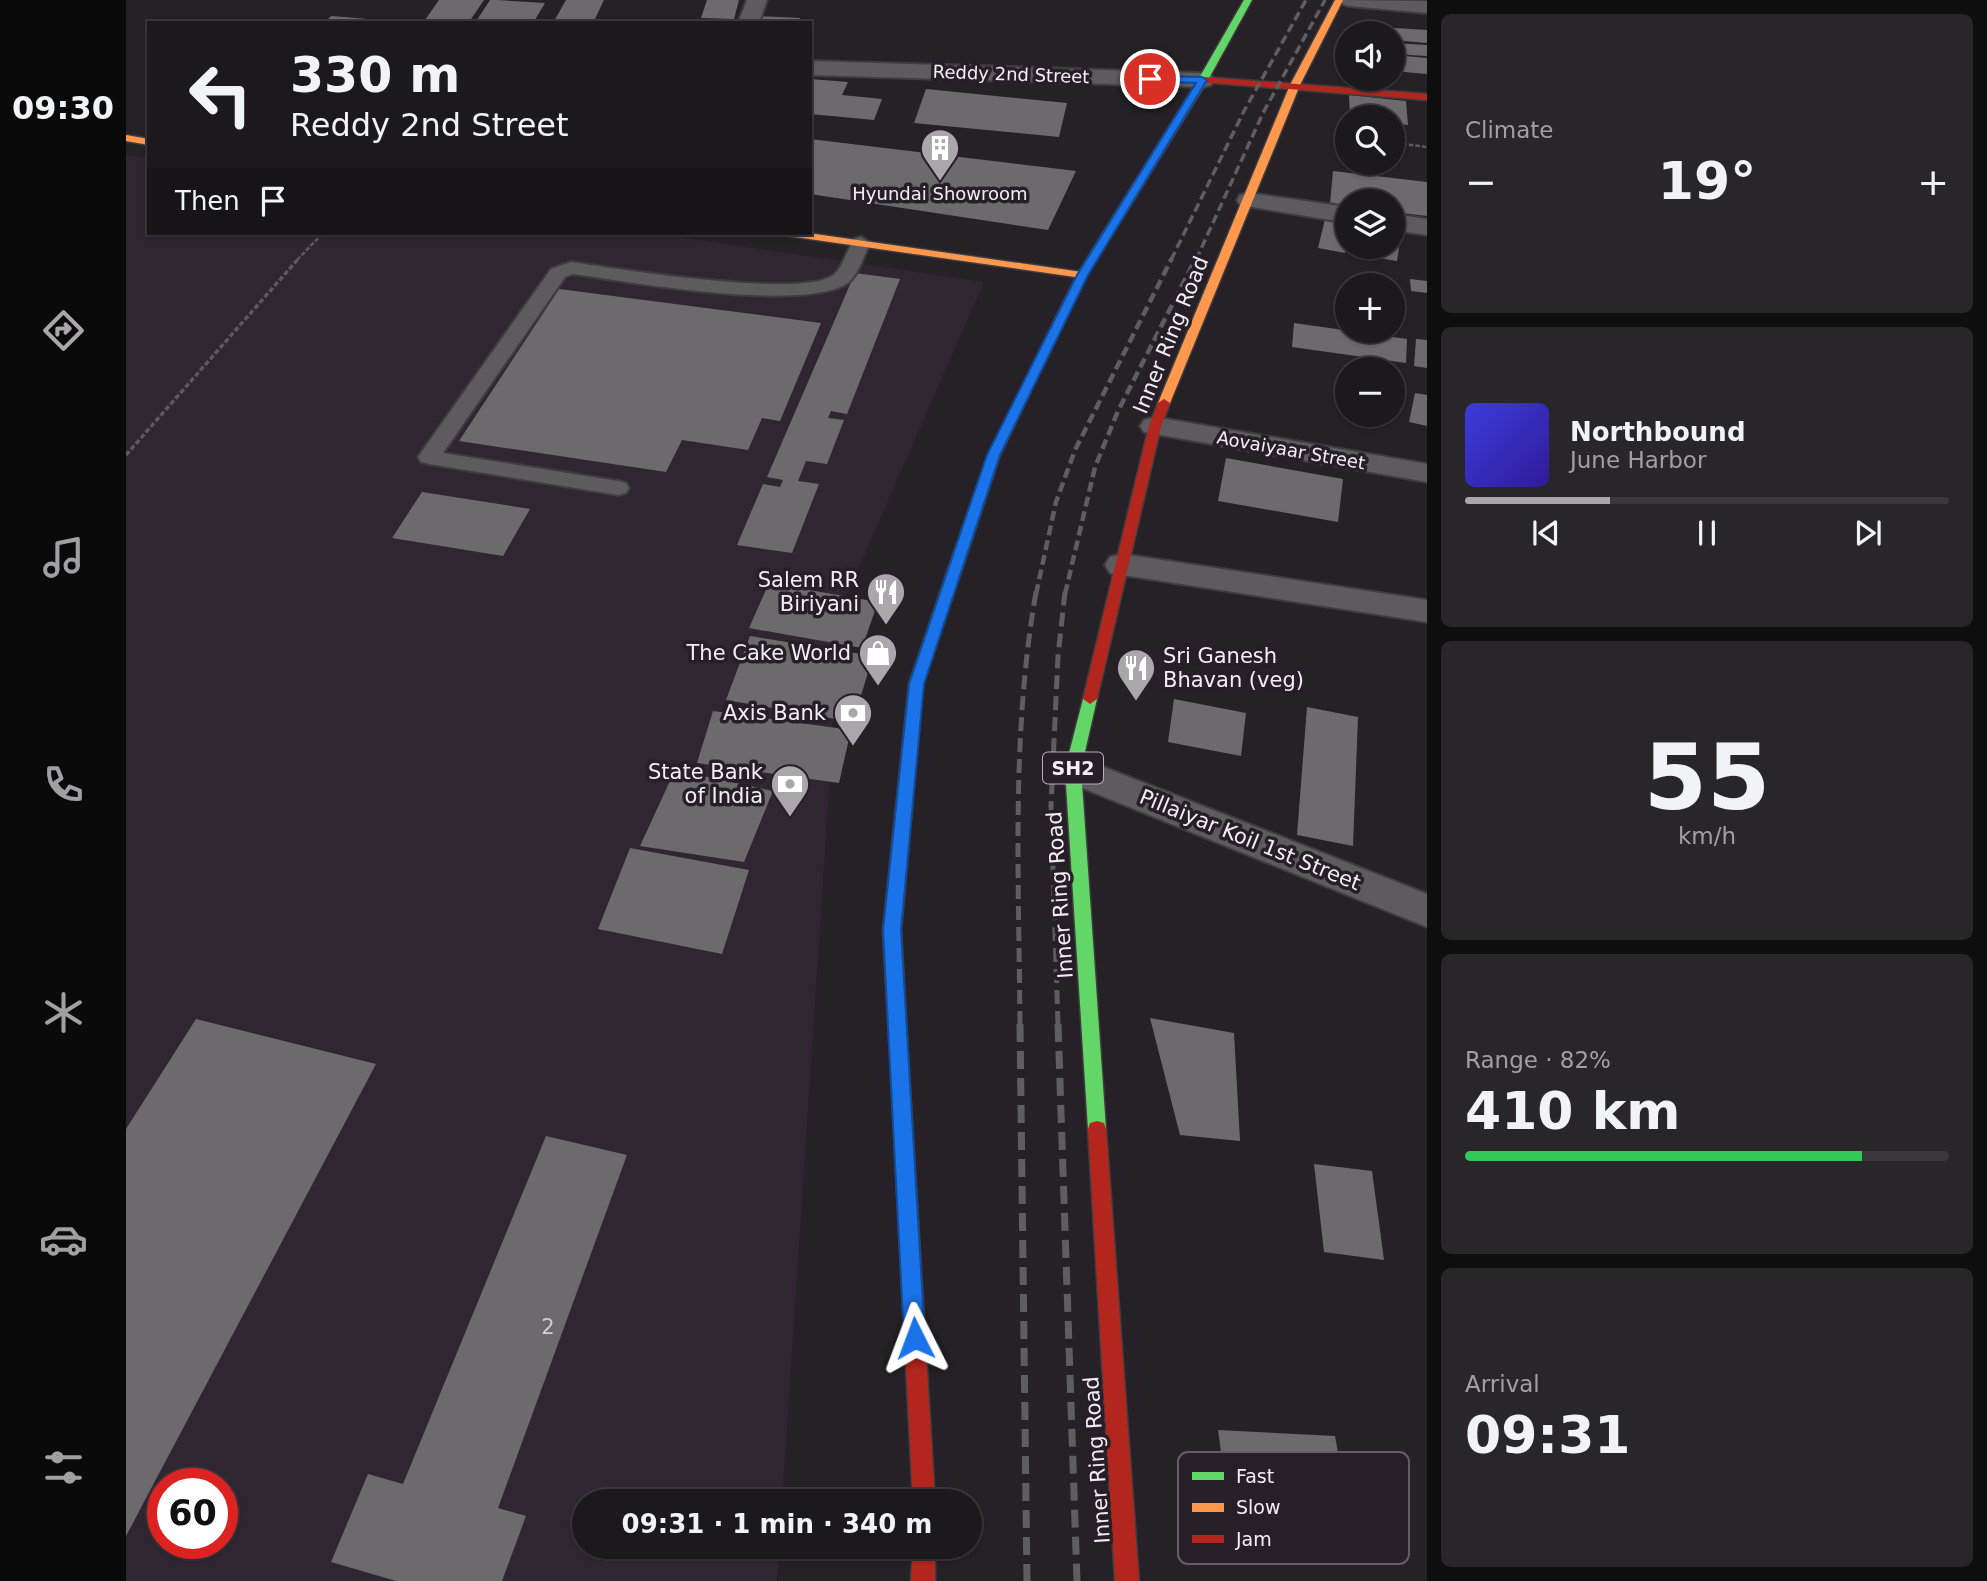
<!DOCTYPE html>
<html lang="en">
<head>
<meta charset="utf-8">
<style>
	:root { --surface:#1c191c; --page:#292629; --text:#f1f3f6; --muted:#a0a0a3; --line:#3a383b; --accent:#aba6ac }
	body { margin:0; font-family:"DejaVu Sans",sans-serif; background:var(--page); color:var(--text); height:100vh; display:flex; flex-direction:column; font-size:26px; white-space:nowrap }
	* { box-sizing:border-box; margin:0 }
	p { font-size:23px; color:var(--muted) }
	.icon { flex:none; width:38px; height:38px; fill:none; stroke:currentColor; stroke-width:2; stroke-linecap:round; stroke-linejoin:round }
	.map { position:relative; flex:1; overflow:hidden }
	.side { display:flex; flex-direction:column; gap:14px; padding:14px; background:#0f0e0f; width:560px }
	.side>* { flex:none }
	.top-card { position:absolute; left:21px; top:21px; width:665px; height:214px; border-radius:0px; box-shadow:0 2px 5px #0004,0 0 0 2px var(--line); background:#1c191c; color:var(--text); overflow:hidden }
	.tools { position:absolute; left:1209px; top:21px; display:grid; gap:14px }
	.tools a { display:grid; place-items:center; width:70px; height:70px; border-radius:50%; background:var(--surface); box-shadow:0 2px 5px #0004,0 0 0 2px var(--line); font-size:35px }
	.speed { position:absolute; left:21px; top:1468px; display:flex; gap:14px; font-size:35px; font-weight:700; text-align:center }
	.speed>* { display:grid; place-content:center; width:91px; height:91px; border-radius:50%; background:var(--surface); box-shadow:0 2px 5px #0004,0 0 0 2px var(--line); line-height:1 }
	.speed .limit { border:10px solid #d22; background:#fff; color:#111 }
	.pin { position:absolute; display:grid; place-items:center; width:60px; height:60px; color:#fff; margin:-30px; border:4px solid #fff; border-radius:50%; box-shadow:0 2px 7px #0007 }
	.me { position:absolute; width:77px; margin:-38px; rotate:357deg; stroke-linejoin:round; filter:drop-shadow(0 0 5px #0008) }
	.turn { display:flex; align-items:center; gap:24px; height:147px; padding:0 28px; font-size:32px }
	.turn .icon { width:91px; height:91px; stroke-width:2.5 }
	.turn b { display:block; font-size:49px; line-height:60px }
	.then { display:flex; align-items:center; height:66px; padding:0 28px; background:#0003; gap:14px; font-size:26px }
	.big { font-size:52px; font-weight:700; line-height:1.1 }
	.side .widget { flex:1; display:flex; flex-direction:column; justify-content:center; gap:10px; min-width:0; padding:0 24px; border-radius:10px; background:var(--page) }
	.side .dial { align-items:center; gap:0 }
	.dial b { font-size:91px; line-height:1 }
	.song { display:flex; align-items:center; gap:21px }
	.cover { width:84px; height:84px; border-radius:10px; background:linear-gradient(135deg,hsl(240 70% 55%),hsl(250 70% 35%)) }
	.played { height:7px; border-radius:4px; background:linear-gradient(90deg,var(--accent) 30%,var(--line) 30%) }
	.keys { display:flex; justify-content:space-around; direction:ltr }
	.heat { display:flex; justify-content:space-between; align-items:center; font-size:38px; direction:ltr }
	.charge { height:10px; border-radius:5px; background:linear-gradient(90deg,#34c759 82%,var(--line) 0) }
	.trip { position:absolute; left:446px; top:1489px; width:410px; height:70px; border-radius:35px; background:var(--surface); box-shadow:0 2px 5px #0004,0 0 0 2px var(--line); font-weight:700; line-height:70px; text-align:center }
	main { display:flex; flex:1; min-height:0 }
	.tabs { display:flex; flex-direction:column; width:126px; justify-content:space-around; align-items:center; background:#0b0a0b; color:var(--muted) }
	.tabs .icon { width:49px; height:49px }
	.tabs .current { color:var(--accent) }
	.tabs b { font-size:32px; color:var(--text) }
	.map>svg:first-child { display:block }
	.built { fill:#302632; fill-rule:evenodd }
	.building { fill:#6d6a6e }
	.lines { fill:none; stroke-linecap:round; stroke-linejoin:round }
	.lane-casing { stroke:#3f3c40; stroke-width:4 }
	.street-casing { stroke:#3f3c40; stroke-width:4 }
	.fast-casing { stroke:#3f3c40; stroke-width:3 }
	.slow-casing { stroke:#3f3c40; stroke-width:3 }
	.jam-casing { stroke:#3f3c40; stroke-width:3 }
	.path-far1 { stroke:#5c595d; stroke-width:2.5; stroke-dasharray:4.5 2; stroke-linecap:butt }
	.path { stroke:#5c595d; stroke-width:3.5; stroke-dasharray:5 2.5; stroke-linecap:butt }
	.lane { fill:#5e5b5f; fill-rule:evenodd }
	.street { fill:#5e5b5f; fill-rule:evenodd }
	.fast { fill:#63d668; fill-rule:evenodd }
	.slow { fill:#ff974d; fill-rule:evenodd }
	.jam { fill:#b3261e; fill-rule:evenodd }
	.rail-far3 { stroke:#605d62; stroke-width:3.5; stroke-dasharray:9 4.5; stroke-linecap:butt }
	.rail-far2 { stroke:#605d62; stroke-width:4.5; stroke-dasharray:10 5; stroke-linecap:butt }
	.rail-far1 { stroke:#605d62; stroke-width:5; stroke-dasharray:14 7; stroke-linecap:butt }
	.rail { stroke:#605d62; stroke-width:7; stroke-dasharray:18 9; stroke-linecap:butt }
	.route { fill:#1a73e8; stroke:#114b97; stroke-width:2 }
	.labels { text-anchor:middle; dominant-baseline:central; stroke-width:7; stroke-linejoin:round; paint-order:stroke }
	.far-street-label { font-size:18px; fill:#f3eef4; stroke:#261f28 }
	.far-poi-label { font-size:18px; fill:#f3eef4; stroke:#261f28 }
	.shield { fill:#261f28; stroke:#b6b0b7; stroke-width:2 }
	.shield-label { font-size:19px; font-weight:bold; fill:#f3eef4 }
	.street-label { font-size:21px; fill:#f3eef4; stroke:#261f28 }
	.poi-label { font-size:21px; fill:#f3eef4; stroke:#261f28; text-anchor:end }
	.near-number-label { font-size:21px; fill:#d2cdd2 }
	.key { fill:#261f28; stroke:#645d65; stroke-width:2 }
	.key-label { font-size:19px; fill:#f3eef4 }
</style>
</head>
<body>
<main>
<nav class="tabs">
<b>09:30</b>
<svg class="icon current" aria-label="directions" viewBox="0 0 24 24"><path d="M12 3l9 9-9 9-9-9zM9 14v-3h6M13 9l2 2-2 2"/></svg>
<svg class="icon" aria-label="music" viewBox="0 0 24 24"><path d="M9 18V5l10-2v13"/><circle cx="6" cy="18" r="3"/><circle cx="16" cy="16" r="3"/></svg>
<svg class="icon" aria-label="phone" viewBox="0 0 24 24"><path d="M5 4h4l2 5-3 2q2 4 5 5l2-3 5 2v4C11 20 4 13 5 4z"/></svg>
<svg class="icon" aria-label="climate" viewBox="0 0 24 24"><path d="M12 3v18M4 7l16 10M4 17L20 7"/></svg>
<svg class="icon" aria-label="car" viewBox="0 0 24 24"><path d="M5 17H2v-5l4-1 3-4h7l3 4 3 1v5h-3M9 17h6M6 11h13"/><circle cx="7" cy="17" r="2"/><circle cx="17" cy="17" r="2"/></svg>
<svg class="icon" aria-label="filters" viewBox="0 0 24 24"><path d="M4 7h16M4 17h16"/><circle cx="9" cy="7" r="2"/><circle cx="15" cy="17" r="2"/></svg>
</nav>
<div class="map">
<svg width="1301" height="1581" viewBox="0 0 1301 1581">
	<rect width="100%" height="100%" fill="#252126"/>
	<path class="built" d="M0 155 23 158V233H526L858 282 715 608 656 1501 458 1502V1547H653L651 1581H0ZM37 1484H96V1544H37Z"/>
	<path class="building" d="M313 0H358L343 22 299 20Z
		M364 0H371L419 3 407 23H349Z
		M440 0H478L467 23H427Z
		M581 0H613L608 19 575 18Z
		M205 16 266 21 265 23H198Z
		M629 16 674 18 673 23H627Z
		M1237 26 1301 30V43L1267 40V33H1238Z
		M1267 43 1301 45V56L1267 54Z
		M1267 55 1301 58V74L1267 71Z
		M684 79 722 82 716 95 756 99 748 120 684 114Z
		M800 89 941 103 933 137 788 123Z
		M1223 95 1280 101 1282 125 1267 123V117H1224Z
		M684 139 950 171 922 230 684 194Z
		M1207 171 1301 182V216L1267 212V201H1222V206L1204 204Z
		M1200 215 1222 218 1219 253 1192 248Z
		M1267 227 1276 228 1271 261 1222 253 1223 247H1267Z
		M729 273 774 279 721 414 705 411 702 418 718 420 701 464 680 461 672 481 693 484 666 553 611 545 637 484 654 487 657 480 641 477Z
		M1284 279 1301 281V293L1285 291Z
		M433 289 695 323 654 421 636 418 622 450 556 440 540 472 333 441Z
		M1168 323 1281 339 1280 363 1166 347Z
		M1290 339 1301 340V368L1288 366Z
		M1289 393 1301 395V426L1283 422Z
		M1100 458 1217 479 1212 522 1092 501Z
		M296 492 404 509 377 556 266 538Z
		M643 583 752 602 736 648 623 628Z
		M624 636 747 656 727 722 600 700Z
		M1048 699 1120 713 1115 756 1042 742Z
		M1181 707 1232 717 1227 846 1171 835Z
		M587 711 725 730 713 783 571 763Z
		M549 770 647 791 618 862 514 846Z
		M504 848 623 870 596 954 472 929Z
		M1024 1018 1108 1033 1114 1141 1054 1135Z
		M70 1019 250 1064 0 1536V1129Z
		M420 1136 501 1155 372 1508 400 1516 376 1581H270L205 1562 242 1474 277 1484Z
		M1188 1164 1246 1171 1258 1260 1198 1252Z
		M1092 1430 1209 1436 1220 1496 1100 1488Z"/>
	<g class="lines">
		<g class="lane-casing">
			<path id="lane" d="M735 237 744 243C738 255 732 277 720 284 674 312 503 282 447 274L439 277 317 453 492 481 500 483 503 488 500 493 492 495 303 464 295 462 292 457 425 269 445 262C492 269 672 298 706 276 717 268 721 250 728 239Z"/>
		</g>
		<g class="street-casing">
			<path id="street" d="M621 0H641L633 23H612Z
				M1213 0 1301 1V13L1223 6 1216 4Z
				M684 61 1077 73 1085 75 1088 80 1085 85 1077 87 684 75Z
				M1123 193 1222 207V223L1114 205 1111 200 1114 195Z
				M1267 214 1301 219V235L1267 230Z
				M1029 417 1301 464V482L1018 432 1014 426 1018 420Z
				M996 554 1301 600V622L984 573 979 565 984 557Z
				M947 755 1301 894V927L934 779 928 769 934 759Z"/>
		</g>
		<g class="fast-casing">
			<path id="fast" d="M1118 0H1126L1082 80 1017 185 1008 187 1007 185 1072 80Z
				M827 571 834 575 797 684 775 931 782 1055 779 1061 773 1063 767 1061 764 1055 757 931 783 684 820 575Z
				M964 694 971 699 955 769 980 1129 978 1135 971 1137 964 1135 962 1129 939 769 957 699Z"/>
		</g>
		<g class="slow-casing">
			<path id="slow" d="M1209 0H1217L1174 85 1044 403 1038 407 1034 406 1032 403 1164 85Z
				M0 135 23 139V145L0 141Z
				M657 233H682L956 272 961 275 956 278 662 236Z"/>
		</g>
		<g class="jam-casing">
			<path id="jam" d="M1077 77 1301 94V100L1074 82V78Z
				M1008 183 1017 185 961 275 874 455 834 575 827 579 822 578 820 575 862 455 951 275Z
				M1038 399 1044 403 1035 426 971 699 964 704 957 699 1023 426 1032 403Z
				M773 1047 779 1049 782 1055 809 1502H787L764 1055 767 1049Z
				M971 1121 978 1123 980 1129 1013 1581H989L962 1129 964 1123Z
				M787 1547H809V1581H785Z"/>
		</g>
		<path class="path-far1" d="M1270 143 1301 147
			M171 260 197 233"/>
		<path class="path" d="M0 455 173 258"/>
		<use href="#lane" class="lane"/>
		<use href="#street" class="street"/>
		<use href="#fast" class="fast"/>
		<use href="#slow" class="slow"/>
		<use href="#jam" class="jam"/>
		<path class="rail-far3" d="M1045 260 1118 111 1180 0
			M1070 260 1137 113 1199 0"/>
		<path class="rail-far2" d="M910 594 930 502 949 450 1046 258
			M939 594 969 467 992 411 1070 258"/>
		<path class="rail-far1" d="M894 1025C893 881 885 735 910 592
			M932 1025 925 806 932 656 939 592"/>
		<path class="rail" d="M894 1024 901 1581
			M932 1024 951 1581"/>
	</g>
	<path class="route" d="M1024 76 1076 77 1081 80 962 275 874 455 798 684 775 930 799 1338 796 1346 789 1349 781 1346 778 1338 757 930 783 684 861 455 951 275 1070 83 1021 81V77Z"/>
	<defs>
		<g id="building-pin" transform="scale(2.0125)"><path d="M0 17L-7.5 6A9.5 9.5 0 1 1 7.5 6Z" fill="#aba6ac" stroke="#261f28"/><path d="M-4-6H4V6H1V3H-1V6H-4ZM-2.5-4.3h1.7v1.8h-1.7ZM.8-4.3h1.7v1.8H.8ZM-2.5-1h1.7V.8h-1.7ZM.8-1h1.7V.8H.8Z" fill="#fff"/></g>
		<g id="restaurant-pin" transform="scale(2.0125)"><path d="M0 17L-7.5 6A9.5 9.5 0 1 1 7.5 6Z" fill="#aba6ac" stroke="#261f28"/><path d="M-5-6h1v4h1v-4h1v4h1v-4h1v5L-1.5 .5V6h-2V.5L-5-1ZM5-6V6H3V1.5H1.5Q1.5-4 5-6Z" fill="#fff"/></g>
		<g id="shop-pin" transform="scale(2.0125)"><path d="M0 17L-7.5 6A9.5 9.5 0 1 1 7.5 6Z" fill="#aba6ac" stroke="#261f28"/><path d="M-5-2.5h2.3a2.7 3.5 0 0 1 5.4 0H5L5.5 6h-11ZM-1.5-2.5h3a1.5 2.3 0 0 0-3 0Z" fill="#fff"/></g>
		<g id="bank-pin" transform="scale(2.0125)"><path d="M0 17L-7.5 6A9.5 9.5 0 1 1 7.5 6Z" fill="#aba6ac" stroke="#261f28"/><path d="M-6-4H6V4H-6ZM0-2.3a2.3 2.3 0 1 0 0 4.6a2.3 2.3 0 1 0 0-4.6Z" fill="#fff"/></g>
	</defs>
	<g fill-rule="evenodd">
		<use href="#building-pin" x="814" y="148"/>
		<use href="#restaurant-pin" x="760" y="592"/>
		<use href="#shop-pin" x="752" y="653"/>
		<use href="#restaurant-pin" x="1010" y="668"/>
		<use href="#bank-pin" x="727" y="713"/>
		<use href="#bank-pin" x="664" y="784"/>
	</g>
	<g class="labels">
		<g class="far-street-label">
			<text transform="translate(885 74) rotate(2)">Reddy 2nd Street</text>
			<text transform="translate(1165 450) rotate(10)">Aovaiyaar Street</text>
		</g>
		<g class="far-poi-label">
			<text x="814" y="193">Hyundai Showroom</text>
		</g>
		<rect class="shield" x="917" y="752.5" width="60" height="31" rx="5"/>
		<g class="shield-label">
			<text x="947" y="768">SH2</text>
		</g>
		<g class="street-label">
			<text transform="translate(1045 335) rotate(-68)">Inner Ring Road</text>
			<text transform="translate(1124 840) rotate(22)">Pillaiyar Koil 1st Street</text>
			<text transform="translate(934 895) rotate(-94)">Inner Ring Road</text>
			<text transform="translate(971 1460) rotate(-94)">Inner Ring Road</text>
		</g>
		<g class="poi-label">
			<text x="733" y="580">Salem RR<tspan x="733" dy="24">Biriyani</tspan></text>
			<text x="725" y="653">The Cake World</text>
			<text x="1037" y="656" text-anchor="start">Sri Ganesh<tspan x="1037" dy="24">Bhavan (veg)</tspan></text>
			<text x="700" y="713">Axis Bank</text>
			<text x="637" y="772">State Bank<tspan x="637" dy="24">of India</tspan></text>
		</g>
		<g class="near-number-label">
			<text x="422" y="1327">2</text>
		</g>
	</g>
	<rect x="1052" y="1452" width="231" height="112" rx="10" class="key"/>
	<rect x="1066" y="1472" width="32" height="8" fill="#63d668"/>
	<rect x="1066" y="1503" width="32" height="9" fill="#ff974d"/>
	<rect x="1066" y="1535" width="32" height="8" fill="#b3261e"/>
	<g class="key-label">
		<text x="1110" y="1483">Fast</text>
		<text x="1110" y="1514">Slow</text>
		<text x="1110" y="1546">Jam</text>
	</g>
</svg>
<div class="tools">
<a><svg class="icon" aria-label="sound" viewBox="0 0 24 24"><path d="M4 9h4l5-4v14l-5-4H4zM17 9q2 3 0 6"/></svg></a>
<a><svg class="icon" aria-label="search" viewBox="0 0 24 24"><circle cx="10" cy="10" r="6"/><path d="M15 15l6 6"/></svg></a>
<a><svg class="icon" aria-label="layers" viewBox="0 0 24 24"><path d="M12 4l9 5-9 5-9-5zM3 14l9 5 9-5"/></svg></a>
<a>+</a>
<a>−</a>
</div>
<div class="speed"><div class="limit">60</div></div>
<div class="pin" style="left:1024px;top:79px;background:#d93025"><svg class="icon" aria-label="arrive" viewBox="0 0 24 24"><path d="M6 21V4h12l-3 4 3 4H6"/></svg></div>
<svg class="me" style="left:789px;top:1338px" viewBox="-20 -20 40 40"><path d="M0-17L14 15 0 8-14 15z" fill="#1a73e8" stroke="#fff" stroke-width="4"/></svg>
<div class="trip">09:31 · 1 min · 340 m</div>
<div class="top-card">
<div class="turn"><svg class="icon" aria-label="left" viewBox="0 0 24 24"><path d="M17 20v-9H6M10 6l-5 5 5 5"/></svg><div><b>330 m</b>Reddy 2nd Street</div></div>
<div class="then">Then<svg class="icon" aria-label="arrive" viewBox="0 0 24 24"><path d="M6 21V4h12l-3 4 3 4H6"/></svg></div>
</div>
</div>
<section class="side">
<div class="widget"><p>Climate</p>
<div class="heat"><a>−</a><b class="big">19°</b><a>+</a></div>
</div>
<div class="widget">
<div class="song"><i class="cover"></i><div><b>Northbound</b><p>June Harbor</p></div></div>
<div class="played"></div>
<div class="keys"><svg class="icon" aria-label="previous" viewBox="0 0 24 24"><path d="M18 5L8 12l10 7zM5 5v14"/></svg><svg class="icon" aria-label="pause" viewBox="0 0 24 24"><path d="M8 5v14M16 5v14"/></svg><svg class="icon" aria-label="next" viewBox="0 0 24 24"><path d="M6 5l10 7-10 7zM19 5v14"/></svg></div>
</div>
<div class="widget dial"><b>55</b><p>km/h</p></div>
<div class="widget"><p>Range · 82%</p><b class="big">410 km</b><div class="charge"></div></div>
<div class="widget"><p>Arrival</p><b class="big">09:31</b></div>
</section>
</main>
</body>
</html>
